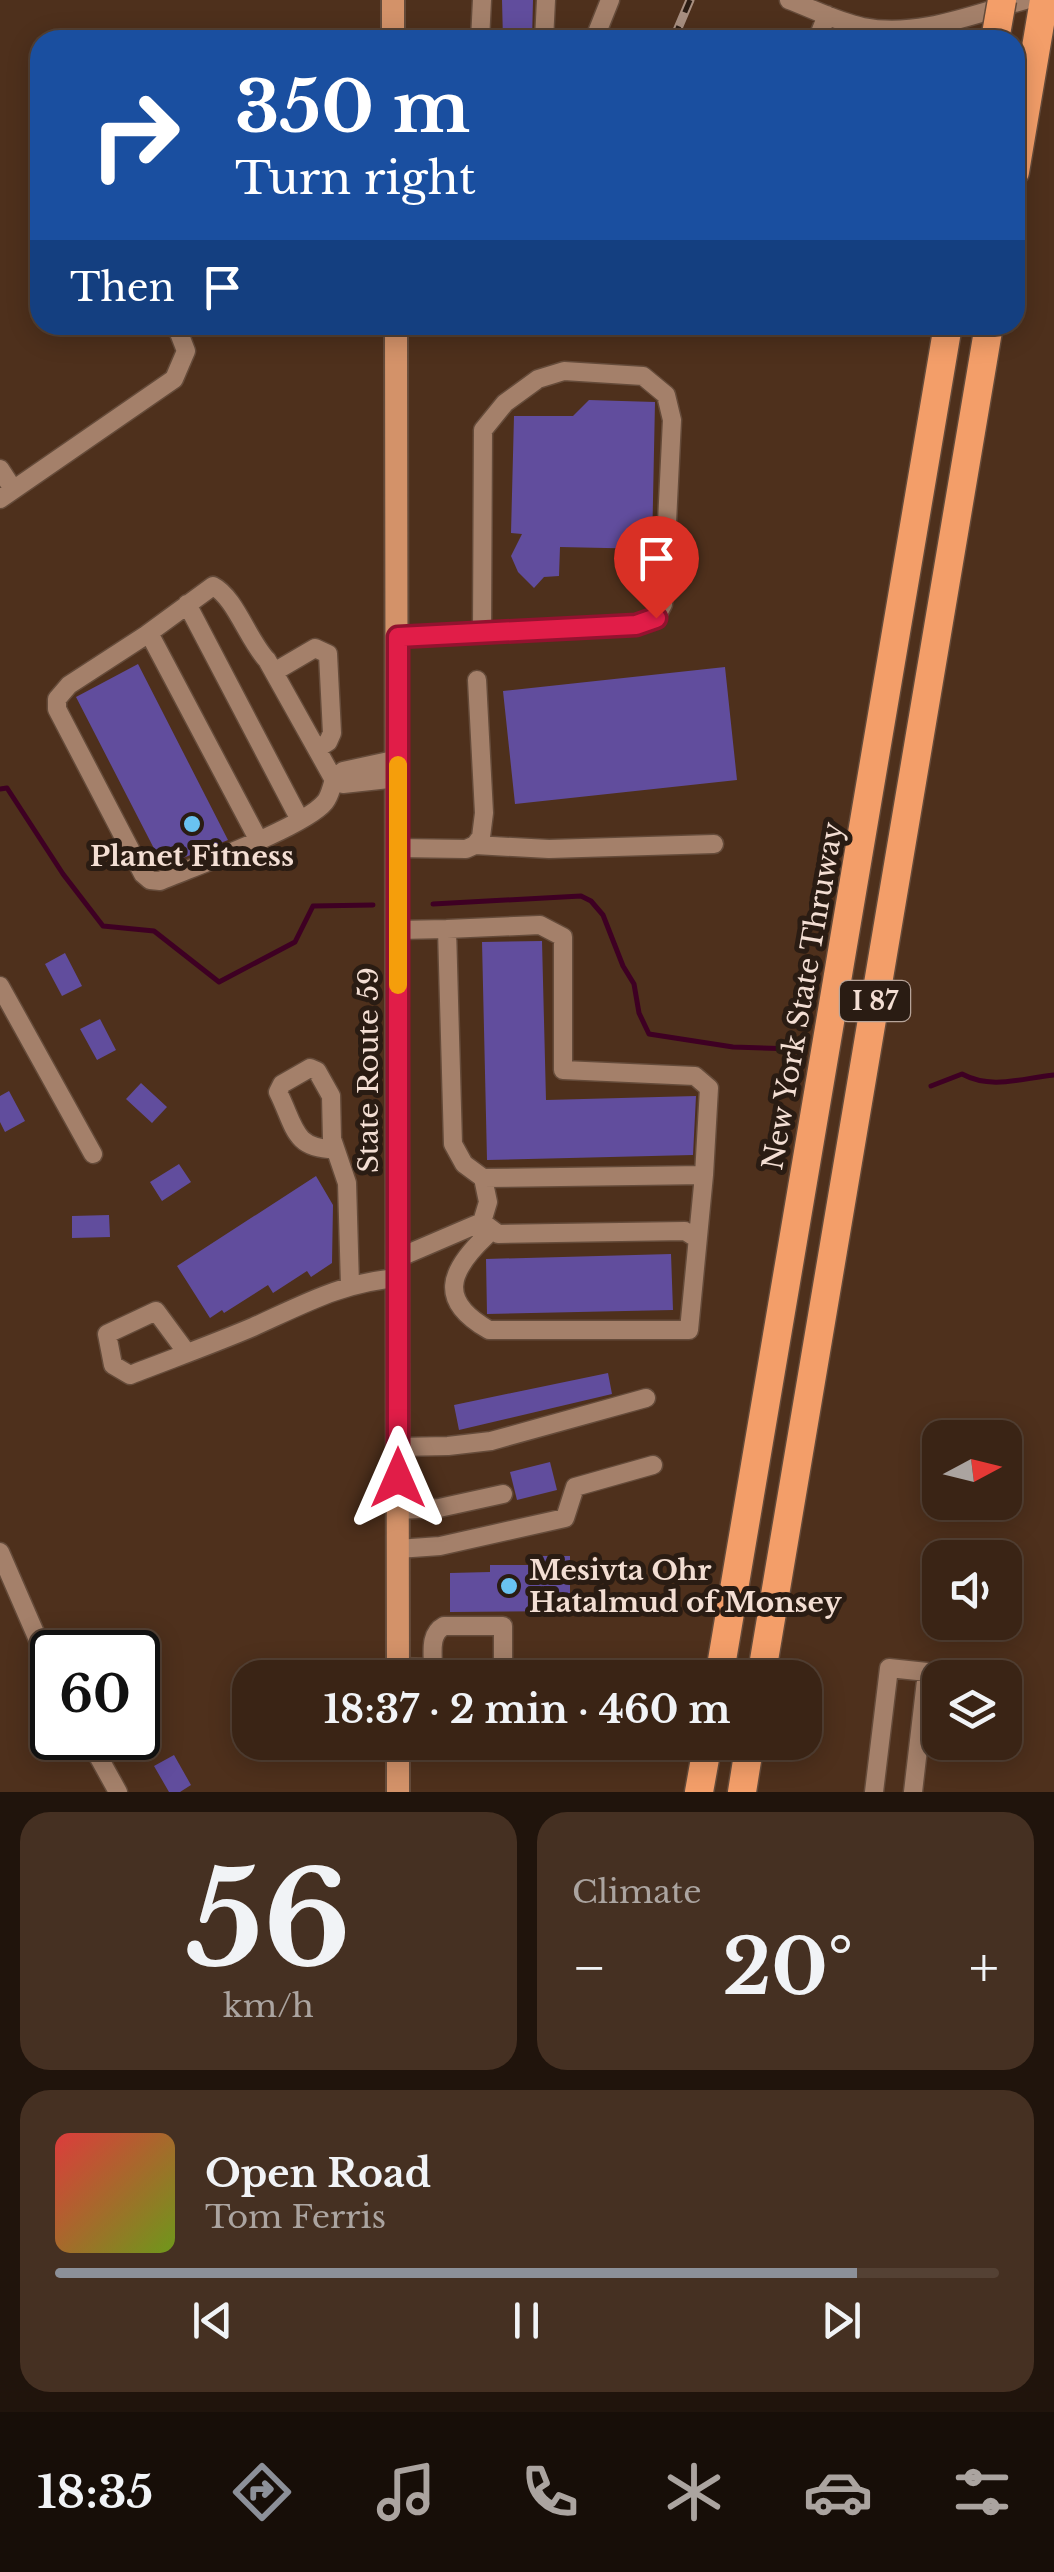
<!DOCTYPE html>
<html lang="en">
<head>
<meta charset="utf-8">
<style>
	:root { --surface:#3a2415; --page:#453022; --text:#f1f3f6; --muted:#aba4a0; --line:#544134; --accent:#8c9099 }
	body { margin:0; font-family:"Libre Baskerville",serif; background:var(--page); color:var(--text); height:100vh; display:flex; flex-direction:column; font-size:38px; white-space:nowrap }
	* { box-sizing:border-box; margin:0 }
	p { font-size:32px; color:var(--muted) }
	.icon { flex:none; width:55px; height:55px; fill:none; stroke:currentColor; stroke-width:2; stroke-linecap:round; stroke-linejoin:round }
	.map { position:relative; height:1792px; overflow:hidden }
	.sheet { display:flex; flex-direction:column; gap:20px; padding:20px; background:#20140c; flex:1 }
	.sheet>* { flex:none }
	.banner { position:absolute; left:30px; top:30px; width:995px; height:305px; border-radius:30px; box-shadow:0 5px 25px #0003,0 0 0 2px var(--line); background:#1a4fa0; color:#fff; overflow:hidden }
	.needle { width:65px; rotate:83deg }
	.buttons { position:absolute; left:922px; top:1420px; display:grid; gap:20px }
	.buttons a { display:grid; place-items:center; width:100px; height:100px; border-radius:20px; background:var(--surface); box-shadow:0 5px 25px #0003,0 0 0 2px var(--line); font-size:50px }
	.speed { position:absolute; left:30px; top:1630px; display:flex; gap:20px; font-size:50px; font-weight:700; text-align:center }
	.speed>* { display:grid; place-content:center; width:130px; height:130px; border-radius:50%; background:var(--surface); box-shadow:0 5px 25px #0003,0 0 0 2px var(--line); line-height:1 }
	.speed .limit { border:5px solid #111; border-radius:15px; background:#fff; color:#111 }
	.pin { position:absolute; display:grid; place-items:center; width:85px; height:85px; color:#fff; margin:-102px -42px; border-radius:50% 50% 50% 0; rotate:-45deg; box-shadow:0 0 10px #0007 }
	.pin .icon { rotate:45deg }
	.me { position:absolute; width:110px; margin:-55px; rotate:0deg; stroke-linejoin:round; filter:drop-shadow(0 0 8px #0008) }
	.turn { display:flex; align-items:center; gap:35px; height:210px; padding:0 40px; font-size:45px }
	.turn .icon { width:130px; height:130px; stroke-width:2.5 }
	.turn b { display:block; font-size:70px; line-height:85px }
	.then { display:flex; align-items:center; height:95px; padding:0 40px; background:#0003; gap:20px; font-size:38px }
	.big { font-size:75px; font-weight:700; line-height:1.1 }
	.sheet .card { flex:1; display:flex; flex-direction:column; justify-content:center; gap:15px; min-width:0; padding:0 35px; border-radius:30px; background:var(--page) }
	.sheet .dial { align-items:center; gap:0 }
	.dial b { font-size:130px; line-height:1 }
	.song { display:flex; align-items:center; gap:30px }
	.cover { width:120px; height:120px; border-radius:15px; background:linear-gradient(135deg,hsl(0 70% 55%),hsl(80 70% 35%)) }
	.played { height:10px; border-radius:5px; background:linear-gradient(90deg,var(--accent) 85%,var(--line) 85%) }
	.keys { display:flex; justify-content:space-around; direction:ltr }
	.heat { display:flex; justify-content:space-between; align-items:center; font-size:55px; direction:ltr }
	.sheet .tiles { flex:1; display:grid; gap:20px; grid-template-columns:1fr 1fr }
	.card:last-child { grid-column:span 2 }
	.trip { position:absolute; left:232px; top:1660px; width:590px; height:100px; border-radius:30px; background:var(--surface); box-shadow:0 5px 25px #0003,0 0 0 2px var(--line); font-weight:700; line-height:100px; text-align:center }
	.tabs { display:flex; height:160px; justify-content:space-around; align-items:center; background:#170e08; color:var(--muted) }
	.tabs .icon { width:70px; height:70px }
	.tabs .active { color:var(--accent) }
	.tabs b { font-size:45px; color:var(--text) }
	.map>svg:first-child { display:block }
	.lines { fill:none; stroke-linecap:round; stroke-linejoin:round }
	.stream { stroke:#3e0023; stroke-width:5 }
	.building { fill:#614d9d }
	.minor-casing { stroke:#654b3a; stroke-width:21 }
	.major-casing { stroke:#654b3a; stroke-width:26 }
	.highway-casing { stroke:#654b3a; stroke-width:31 }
	.minor { stroke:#a4806a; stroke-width:18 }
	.major { stroke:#d39269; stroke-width:22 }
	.highway { stroke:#f39e69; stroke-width:28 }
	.rail-casing { stroke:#a88f80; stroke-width:9 }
	.rail { stroke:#2a1c13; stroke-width:5; stroke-dasharray:15; stroke-linecap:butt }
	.highway-bridge-casing { stroke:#654b3a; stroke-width:31; stroke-linecap:butt }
	.highway-bridge { stroke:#f39e69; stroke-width:28 }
	.route-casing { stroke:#92132f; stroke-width:25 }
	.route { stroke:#e11d48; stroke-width:18 }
	.slow { stroke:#f59e0b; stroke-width:18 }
	.poi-dot { fill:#69c3f1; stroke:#2a1c13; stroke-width:4 }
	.labels { text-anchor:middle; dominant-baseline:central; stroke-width:10; stroke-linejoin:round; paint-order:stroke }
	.shield { fill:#2a1c13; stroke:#b7a499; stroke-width:2.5 }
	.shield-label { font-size:25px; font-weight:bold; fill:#f3ded3 }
	.poi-label { font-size:28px; font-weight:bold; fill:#f3ded3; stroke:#2a1c13 }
	.street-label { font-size:28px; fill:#f3ded3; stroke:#2a1c13 }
</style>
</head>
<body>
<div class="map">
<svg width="1054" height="1792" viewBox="0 0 1054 1792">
	<rect width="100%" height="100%" fill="#4e301c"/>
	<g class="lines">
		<path class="stream" d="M0 789 7 788 63 874 103 926 154 931 219 982 295 942 313 906 373 905
			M433 904 581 896 591 901 603 915 623 966 634 984 639 1013 649 1034 733 1047 796 1049
			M931 1086 962 1074C992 1090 1022 1078 1054 1075"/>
	</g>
	<path class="building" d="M502 0H533L532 40H503Z
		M589 400 655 402 652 549 560 547 559 576 544 577 534 588 518 572 511 556 522 534 511 533 514 416H573Z
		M138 664 228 840 163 866 76 697Z
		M725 667 737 780 515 804 503 691Z
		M542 941 546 1100 696 1096 693 1155 487 1160 482 942Z
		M65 953 82 986 62 996 45 964Z
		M100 1019 116 1050 97 1060 80 1029Z
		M141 1083 167 1107 152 1123 126 1099Z
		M9 1091 25 1121 5 1132 0 1122V1096Z
		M179 1164 191 1182 162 1201 150 1182Z
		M316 1176 333 1205 332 1263 311 1277 307 1271 273 1293 268 1285 224 1313 222 1310 210 1318 177 1266Z
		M109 1215 110 1237 72 1238V1216Z
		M671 1254 673 1310 487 1314 486 1259Z
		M608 1373 612 1394 459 1430 454 1405Z
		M550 1462 557 1490 517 1500 510 1472Z
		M528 1556H570V1611L450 1612V1573L490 1572V1565H528Z
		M174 1755 191 1785 180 1792H169L154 1766Z"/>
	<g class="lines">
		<g class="minor-casing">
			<path id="minor" d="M789 0C813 9 838 22 863 27 917 38 974 14 1025 0
				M480 40 482 0
				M544 40 546 0
				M594 40 610 0
				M817 40 827 15
				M0 469 13 489
				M0 499 174 379 186 351 176 325
				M213 586C235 597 248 640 267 660L334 780C331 788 330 796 325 802 305 827 193 867 160 881L150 880 143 874 57 709V699L69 685 146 635Z
				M187 604 300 820
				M149 633 258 839
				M398 637 635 625 656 617 663 604 672 420 666 395 643 376 564 371 538 379 505 403 483 430 482 631
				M274 672 315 648 328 654 332 733 328 742 317 749
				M398 778 343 784 334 780 343 771 398 759
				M475 845 549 849 714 844
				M398 848 466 849 475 845 481 837 484 813 477 680
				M398 930 447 929 453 1144 464 1164 483 1178 488 1202 482 1222 486 1236C448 1272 438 1301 489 1330H689L704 1175 709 1088 695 1076 563 1070V937L540 925 447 929
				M0 986 93 1154
				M334 1149C293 1149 295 1126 278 1092L282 1084 310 1068 317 1071 331 1096 332 1139 347 1183 350 1285
				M483 1178 704 1175
				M482 1222 498 1234 685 1231 696 1238
				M398 1258 482 1222
				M187 1353 156 1311 107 1334 113 1365 130 1375C171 1359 213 1344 253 1327 302 1305 343 1282 398 1278
				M398 1447 448 1446 491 1441 646 1398
				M398 1510 439 1508 503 1494
				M398 1549 440 1546 565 1518 575 1487 653 1465
				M0 1552 52 1672
				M398 1667 503 1670V1678
				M433 1668C433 1653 429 1634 444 1626H503V1670
				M88 1738 118 1792
				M874 1792 889 1668 927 1672 913 1792"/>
		</g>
		<g class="major-casing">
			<path id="major" d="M393 0V40
				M396 325 398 1678
				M398 1792V1742"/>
		</g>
		<g class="highway-casing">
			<path id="highway" d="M1015 172 1044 0
				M719 1678 948 325
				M761 1678 989 325
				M699 1792 708 1742
				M742 1792 750 1742"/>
		</g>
		<use href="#minor" class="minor"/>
		<use href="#major" class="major"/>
		<use href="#highway" class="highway"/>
		<g class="rail-casing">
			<path id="rail" d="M673 40 690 0"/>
		</g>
		<use href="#rail" class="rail"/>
		<g class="highway-bridge-casing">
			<path id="highway-bridge" d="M995 40 1002 0"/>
		</g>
		<use href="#highway-bridge" class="highway-bridge"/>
	</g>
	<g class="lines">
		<g class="route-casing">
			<path id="route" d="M398 1478V637L636 625 656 618"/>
		</g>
		<use href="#route" class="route"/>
		<path class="slow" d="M398 765V985"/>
	</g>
	<g class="poi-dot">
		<circle cx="192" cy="824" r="10"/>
		<circle cx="509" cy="1586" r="10"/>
	</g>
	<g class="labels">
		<rect class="shield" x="840" y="981" width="70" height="40" rx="8"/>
		<g class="shield-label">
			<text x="875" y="1001">I 87</text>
		</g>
		<g class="poi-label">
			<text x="192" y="856">Planet Fitness</text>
			<text x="529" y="1570" text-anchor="start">Mesivta Ohr<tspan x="529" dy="32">Hatalmud of Monsey</tspan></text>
		</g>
		<g class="street-label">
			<text transform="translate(803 996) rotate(-80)">New York State Thruway</text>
			<text transform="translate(368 1070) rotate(-90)">State Route 59</text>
		</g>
	</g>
</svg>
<div class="buttons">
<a><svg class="needle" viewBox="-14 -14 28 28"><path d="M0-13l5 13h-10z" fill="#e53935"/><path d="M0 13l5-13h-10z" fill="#aba4a0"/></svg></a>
<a><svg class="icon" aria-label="sound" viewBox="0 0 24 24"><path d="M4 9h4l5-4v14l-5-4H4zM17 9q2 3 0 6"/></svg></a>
<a><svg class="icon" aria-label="layers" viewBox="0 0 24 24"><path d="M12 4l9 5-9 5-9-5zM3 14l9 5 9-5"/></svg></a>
</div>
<div class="speed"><div class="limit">60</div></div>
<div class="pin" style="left:656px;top:618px;background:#d93025"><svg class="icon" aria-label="arrive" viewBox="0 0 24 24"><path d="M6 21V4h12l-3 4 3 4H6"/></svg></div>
<svg class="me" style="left:398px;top:1478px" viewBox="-20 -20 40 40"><path d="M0-17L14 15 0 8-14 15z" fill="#e11d48" stroke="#fff" stroke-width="4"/></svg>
<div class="trip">18:37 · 2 min · 460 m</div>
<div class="banner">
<div class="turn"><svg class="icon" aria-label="right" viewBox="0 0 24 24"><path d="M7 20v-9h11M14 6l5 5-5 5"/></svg><div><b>350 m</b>Turn right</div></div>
<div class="then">Then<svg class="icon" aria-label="arrive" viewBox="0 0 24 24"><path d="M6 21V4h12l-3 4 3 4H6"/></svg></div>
</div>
</div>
<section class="sheet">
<div class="tiles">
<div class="card dial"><b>56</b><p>km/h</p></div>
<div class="card"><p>Climate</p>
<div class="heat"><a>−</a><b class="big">20°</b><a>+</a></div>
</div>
<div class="card">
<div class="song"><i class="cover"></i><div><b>Open Road</b><p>Tom Ferris</p></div></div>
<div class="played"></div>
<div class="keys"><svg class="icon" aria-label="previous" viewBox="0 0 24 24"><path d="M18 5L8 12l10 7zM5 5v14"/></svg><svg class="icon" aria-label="pause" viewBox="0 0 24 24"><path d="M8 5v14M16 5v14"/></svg><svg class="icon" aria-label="next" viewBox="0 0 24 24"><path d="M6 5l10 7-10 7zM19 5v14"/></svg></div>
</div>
</div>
</section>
<nav class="tabs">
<b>18:35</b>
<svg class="icon active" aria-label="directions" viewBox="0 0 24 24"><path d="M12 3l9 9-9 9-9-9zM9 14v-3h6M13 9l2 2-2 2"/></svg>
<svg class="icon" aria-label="music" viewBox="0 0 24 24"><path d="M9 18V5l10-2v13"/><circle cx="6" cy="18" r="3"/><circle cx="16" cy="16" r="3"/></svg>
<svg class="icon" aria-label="phone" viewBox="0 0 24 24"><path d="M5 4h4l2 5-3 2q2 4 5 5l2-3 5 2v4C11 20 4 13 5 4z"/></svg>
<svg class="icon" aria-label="climate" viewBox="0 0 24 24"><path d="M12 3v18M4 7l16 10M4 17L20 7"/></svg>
<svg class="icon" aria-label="car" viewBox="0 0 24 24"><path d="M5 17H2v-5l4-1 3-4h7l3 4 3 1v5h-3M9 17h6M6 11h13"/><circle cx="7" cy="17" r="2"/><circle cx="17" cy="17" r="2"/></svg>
<svg class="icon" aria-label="filters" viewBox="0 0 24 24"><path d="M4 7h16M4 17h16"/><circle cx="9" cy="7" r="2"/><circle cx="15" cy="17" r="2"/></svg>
</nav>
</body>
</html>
